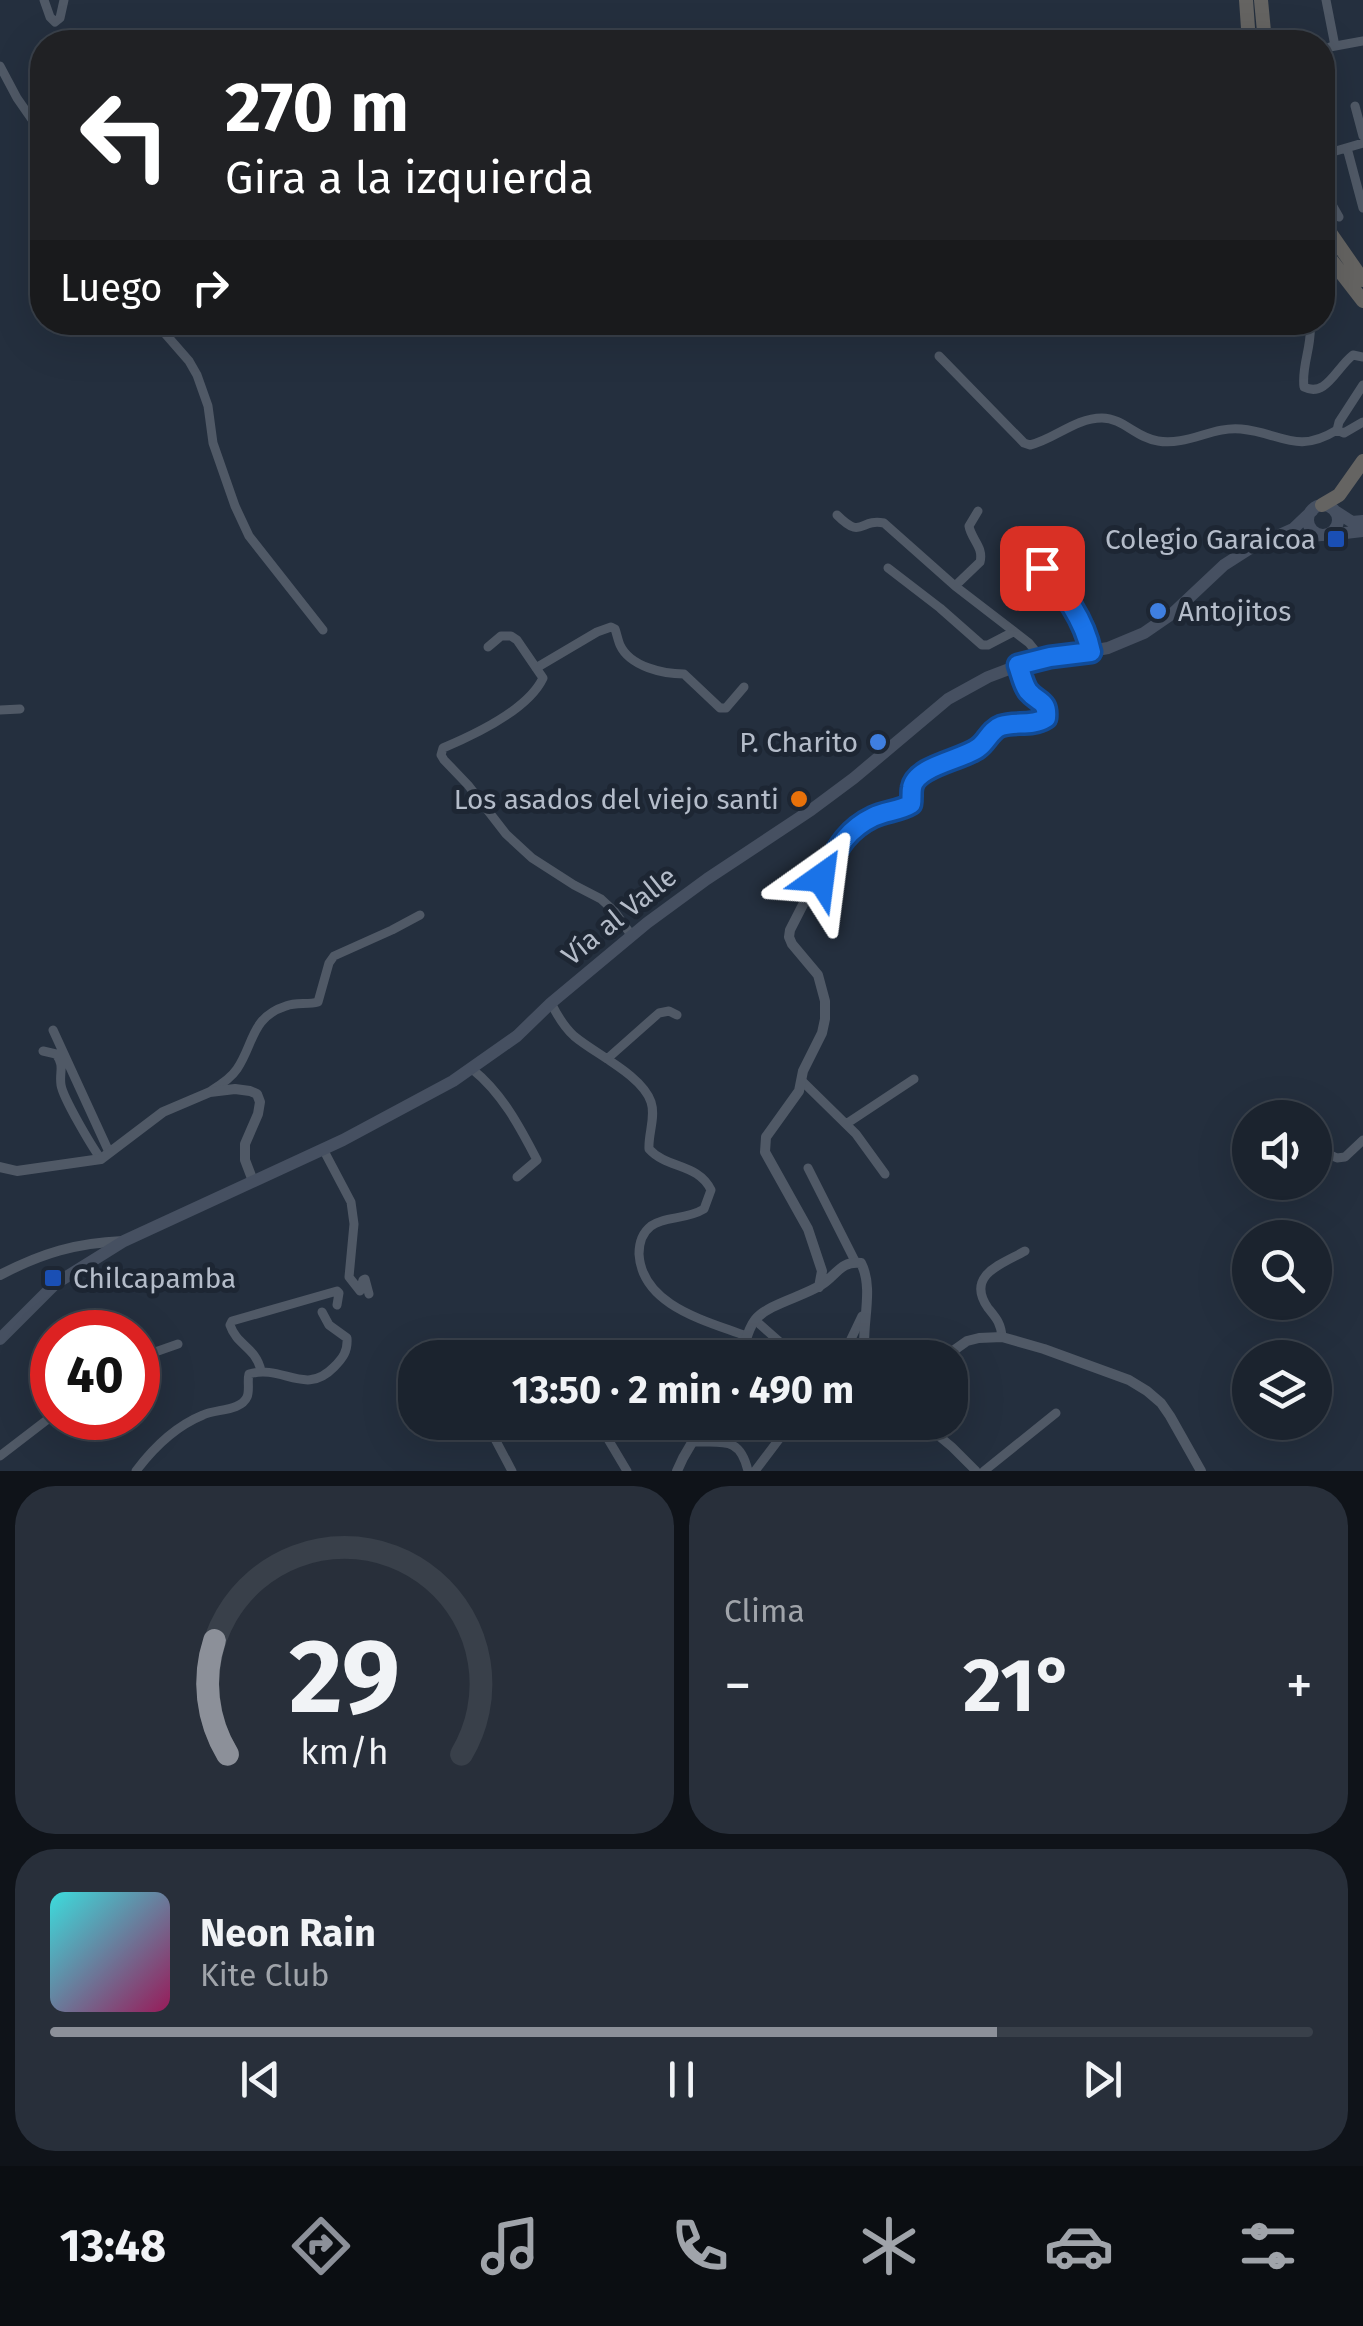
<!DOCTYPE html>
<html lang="es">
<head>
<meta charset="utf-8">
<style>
	:root { --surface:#1b232e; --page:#282f3a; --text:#f1f3f6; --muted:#a0a4aa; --line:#39404a; --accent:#8c9099 }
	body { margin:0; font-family:"Fira Sans",sans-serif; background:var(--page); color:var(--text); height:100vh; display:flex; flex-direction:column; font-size:38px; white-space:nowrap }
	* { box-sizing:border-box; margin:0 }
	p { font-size:32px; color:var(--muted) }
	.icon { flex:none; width:55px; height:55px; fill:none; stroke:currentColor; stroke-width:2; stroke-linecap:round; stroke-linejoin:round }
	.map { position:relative; height:1471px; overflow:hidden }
	.drawer { display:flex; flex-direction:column; gap:15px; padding:15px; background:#0f1319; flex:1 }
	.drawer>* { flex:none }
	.hud { position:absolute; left:30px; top:30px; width:1305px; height:305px; border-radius:40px; box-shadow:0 10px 40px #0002,0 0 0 2px var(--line); background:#202124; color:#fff; overflow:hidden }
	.tools { position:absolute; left:1232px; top:1100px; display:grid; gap:20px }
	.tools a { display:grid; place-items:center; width:100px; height:100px; border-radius:50%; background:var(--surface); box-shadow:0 10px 40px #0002,0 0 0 2px var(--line); font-size:50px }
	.speed { position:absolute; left:30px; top:1310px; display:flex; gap:20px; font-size:50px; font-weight:700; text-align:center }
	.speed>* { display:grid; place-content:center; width:130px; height:130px; border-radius:50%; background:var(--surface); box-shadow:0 10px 40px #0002,0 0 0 2px var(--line); line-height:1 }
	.speed .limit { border:15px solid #d22; background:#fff; color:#111 }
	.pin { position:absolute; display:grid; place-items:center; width:85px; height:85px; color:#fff; margin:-42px; border-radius:20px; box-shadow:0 5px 15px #0006 }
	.me { position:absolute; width:110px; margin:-55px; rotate:31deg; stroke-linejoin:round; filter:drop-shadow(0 0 8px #0008) }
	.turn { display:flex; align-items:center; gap:35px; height:210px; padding:0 30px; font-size:45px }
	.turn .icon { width:130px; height:130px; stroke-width:2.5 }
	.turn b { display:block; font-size:70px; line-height:85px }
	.then { display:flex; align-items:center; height:95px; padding:0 30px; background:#0003; gap:20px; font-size:38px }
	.big { font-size:75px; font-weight:700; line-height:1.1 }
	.drawer .tile { flex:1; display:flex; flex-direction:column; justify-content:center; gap:15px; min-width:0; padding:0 35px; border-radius:40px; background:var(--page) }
	.drawer .dial { align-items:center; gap:0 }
	.dial svg { height:260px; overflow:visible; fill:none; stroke:var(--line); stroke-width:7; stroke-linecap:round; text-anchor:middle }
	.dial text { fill:var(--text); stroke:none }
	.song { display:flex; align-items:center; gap:30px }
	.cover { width:120px; height:120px; border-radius:15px; background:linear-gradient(135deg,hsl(180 70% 55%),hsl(330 70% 35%)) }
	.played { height:10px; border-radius:5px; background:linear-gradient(90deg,var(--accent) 75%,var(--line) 75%) }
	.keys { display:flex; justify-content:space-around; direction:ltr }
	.heat { display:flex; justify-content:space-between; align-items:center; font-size:55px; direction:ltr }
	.drawer .tiles { flex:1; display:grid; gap:15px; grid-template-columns:1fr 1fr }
	.tile:last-child { grid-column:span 2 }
	.trip { position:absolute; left:398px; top:1340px; width:570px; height:100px; border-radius:40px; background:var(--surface); box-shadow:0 10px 40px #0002,0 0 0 2px var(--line); font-weight:700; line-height:100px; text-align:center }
	.menu { display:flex; height:160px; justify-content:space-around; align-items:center; background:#0b0e12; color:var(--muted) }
	.menu .icon { width:70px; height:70px }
	.menu .current { color:var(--accent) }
	.menu b { font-size:45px; color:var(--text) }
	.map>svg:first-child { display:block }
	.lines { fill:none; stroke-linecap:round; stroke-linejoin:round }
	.minor { stroke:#505966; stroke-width:9 }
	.tertiary { stroke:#505966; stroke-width:10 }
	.secondary { stroke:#465061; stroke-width:12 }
	.trunk { stroke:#656462; stroke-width:14 }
	.route-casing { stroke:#114b97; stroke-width:25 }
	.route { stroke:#1a73e8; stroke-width:18 }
	.transit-dot { fill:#1a4fb4; stroke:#1d2633; stroke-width:4 }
	.shop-dot { fill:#3f7fe0; stroke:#1d2633; stroke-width:4 }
	.food-dot { fill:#e8710a; stroke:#1d2633; stroke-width:4 }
	.labels { text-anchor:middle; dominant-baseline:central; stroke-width:10; stroke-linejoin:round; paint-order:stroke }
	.poi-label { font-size:28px; fill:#b4bcc9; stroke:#1d2633; text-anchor:end }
	.street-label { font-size:28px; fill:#b4bcc9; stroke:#1d2633 }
</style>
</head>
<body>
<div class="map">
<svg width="1363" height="1471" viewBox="0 0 1363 1471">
	<rect width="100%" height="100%" fill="#242f3e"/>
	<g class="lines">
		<path class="minor" d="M44 0 50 17 55 22 60 18 64 0
			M1326 0 1335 46
			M1330 47 1363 41
			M1322 52 1330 96
			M0 66 17 98 42 134
			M1355 106 1363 136
			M1347 148 1363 208
			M1322 155 1363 143
			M1322 187 1339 217
			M155 322 189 361 197 375 208 406 213 443 235 506 249 536 323 630
			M1310 322C1313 345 1301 365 1304 387 1326 398 1336 368 1353 355L1363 357
			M1269 323V322
			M939 356 1024 443 1030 445C1055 439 1075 418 1102 418 1123 418 1136 438 1158 441 1187 446 1213 426 1241 429 1282 433 1296 455 1337 430
			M1363 385 1339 422 1337 430 1344 433 1363 422
			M837 515C863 541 859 518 884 523L955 586 1029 643 1042 659
			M1028 551C1054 581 1082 611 1091 652
			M888 568 940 608 982 645H988L1013 632
			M955 586 980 562C984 547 971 539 969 526L978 511
			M488 647 501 636H511L517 640 543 678C528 710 474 735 443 748L441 755 444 760 468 785 506 834 532 858 574 885 601 899 614 911 632 936
			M536 668 597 632 611 627 615 629C616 631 619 644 620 645 630 667 664 674 684 674L720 708H726L744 687
			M0 710 20 709
			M551 1003C557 1015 564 1027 574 1036 595 1054 642 1075 651 1102 656 1117 648 1134 649 1149 667 1169 698 1163 711 1190L704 1209C686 1220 665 1216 651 1226 642 1233 639 1242 639 1254 642 1306 707 1321 746 1336
			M53 1030 109 1152
			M43 1051 56 1054C65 1066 59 1072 61 1085 63 1098 92 1147 101 1159
			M607 1059 659 1013 669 1011 677 1015
			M472 1069C502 1093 520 1127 537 1160L517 1177
			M802 1081 856 1134 885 1174
			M212 1090C222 1084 231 1078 237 1069 254 1044 251 1017 286 1006 296 1002 308 1005 318 1002L329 963 334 956 392 930 420 915
			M846 1124 914 1079
			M323 1149 351 1202 354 1224 349 1277 360 1291 363 1280 365 1279 369 1294
			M1324 1152 1337 1158 1345 1157 1363 1140
			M808 1168 855 1261
			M755 1320 798 1358
			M1002 1337C1001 1323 996 1318 988 1308 965 1275 1002 1264 1025 1251
			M138 1358 178 1344
			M842 1358 862 1316
			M261 1371C256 1347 237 1346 230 1325L232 1321 337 1291 339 1293 337 1305
			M486 1422 512 1471
			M922 1422 952 1447 976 1471
			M599 1424 627 1471
			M693 1442C723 1443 740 1436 748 1471
			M0 1456 52 1416
			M136 1471C154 1447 176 1426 203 1415 216 1409 241 1411 247 1397 250 1390 247 1381 249 1374 283 1364 305 1397 334 1367 343 1358 348 1351 347 1338L329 1325 322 1312
			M755 1471 792 1422
			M984 1471 1056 1413"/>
		<path class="tertiary" d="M0 1167 17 1171 101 1159 163 1112 210 1092 235 1089 250 1091 257 1094 260 1102 258 1114 245 1144V1160L253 1181
			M0 1275C42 1253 76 1243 123 1241
			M819 1287 822 1271 808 1229 765 1152 766 1137 799 1091 803 1071 822 1033 825 1019V1001L818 975 792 944 789 937 790 930 811 889 821 877 836 849 847 835 873 817 906 808 911 804C912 799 911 793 912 788 916 765 962 760 978 748 987 742 990 730 1001 726 1015 721 1032 727 1047 719 1048 700 1038 703 1028 691 1023 684 1021 673 1018 665
			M740 1358C745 1345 747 1330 755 1320 768 1304 802 1297 821 1285 836 1276 841 1260 861 1263 875 1290 860 1327 865 1358
			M943 1358 967 1341 979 1338 1002 1337 1044 1349 1129 1380 1147 1391 1161 1403 1170 1416 1201 1471
			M677 1471 683 1458 704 1422"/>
		<path class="secondary" d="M1308 520a15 15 0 1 1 30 0a15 15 0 1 1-30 0Z
			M1335 511 1352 522 1363 521
			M1328 535 1363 531
			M1277 540 1321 535
			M0 1339 55 1284 124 1241 343 1140 453 1081 517 1036 551 1003 647 923 707 879 811 810 854 778 948 699 988 677 1025 663 1108 648 1144 633 1173 613 1224 565 1249 549 1293 529 1312 511"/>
		<path class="trunk" d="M1246 0 1249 42
			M1261 0 1265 42
			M1322 221 1363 280
			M1322 248 1363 301
			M1322 505 1339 495 1363 461"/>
	</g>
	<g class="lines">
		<g class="route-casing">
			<path id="route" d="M821 878C836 852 844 831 873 817 885 811 900 811 911 804 912 799 911 793 912 788 915 766 962 760 978 748 987 742 990 730 1001 726 1015 721 1032 727 1046 718 1048 700 1038 703 1028 691 1023 684 1021 673 1018 665L1050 657 1091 652C1084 619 1064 592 1042 568"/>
		</g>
		<use href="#route" class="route"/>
	</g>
	<g class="transit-dot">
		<rect x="1326" y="529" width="20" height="20" rx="5"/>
		<rect x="43" y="1268" width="20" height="20" rx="5"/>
	</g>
	<g class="shop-dot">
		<circle cx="1158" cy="611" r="10"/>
		<circle cx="878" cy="742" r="10"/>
	</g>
	<circle class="food-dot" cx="799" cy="799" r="10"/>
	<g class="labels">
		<g class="poi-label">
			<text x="1316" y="539">Colegio Garaicoa</text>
			<text x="1178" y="611" text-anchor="start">Antojitos</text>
			<text x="858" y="742">P. Charito</text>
			<text x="779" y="799">Los asados del viejo santi</text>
			<text x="73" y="1278" text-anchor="start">Chilcapamba</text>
		</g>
		<g class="street-label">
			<text transform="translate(619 916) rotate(-39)">Vía al Valle</text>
		</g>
	</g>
</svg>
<div class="tools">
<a><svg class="icon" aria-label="sound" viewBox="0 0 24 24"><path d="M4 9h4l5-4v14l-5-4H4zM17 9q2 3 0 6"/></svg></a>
<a><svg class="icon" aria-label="search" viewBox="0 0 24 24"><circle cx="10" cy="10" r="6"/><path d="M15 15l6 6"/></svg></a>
<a><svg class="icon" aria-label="layers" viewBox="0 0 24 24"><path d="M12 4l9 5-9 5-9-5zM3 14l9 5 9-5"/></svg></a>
</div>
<div class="speed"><div class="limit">40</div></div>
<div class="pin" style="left:1042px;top:568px;background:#d93025"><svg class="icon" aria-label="arrive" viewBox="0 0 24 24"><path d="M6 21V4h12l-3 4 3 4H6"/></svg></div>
<svg class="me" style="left:821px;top:878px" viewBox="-20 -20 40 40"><path d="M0-17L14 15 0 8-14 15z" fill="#1a73e8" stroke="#fff" stroke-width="4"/></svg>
<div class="trip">13:50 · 2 min · 490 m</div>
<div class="hud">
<div class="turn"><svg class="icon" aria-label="left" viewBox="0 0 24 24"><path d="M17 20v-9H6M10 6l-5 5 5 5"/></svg><div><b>270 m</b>Gira a la izquierda</div></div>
<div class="then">Luego<svg class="icon" aria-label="right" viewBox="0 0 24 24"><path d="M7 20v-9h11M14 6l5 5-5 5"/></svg></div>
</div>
</div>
<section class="drawer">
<div class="tiles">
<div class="tile dial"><svg viewBox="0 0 100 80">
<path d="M14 69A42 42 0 1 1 86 69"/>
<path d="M14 69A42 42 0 0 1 10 34" stroke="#8c9099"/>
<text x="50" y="56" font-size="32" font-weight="700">29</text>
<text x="50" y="72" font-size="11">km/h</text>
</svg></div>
<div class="tile"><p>Clima</p>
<div class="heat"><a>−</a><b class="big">21°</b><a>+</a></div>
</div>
<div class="tile">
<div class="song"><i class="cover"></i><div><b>Neon Rain</b><p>Kite Club</p></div></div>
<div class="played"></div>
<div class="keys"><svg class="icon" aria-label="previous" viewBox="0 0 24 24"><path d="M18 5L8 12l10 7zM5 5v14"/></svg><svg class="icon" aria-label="pause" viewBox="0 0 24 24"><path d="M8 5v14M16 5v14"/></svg><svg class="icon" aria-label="next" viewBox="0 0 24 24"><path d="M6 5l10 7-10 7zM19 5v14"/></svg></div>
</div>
</div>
</section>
<nav class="menu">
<b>13:48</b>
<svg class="icon current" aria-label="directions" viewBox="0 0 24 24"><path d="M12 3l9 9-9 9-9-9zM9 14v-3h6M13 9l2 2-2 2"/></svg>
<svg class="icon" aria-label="music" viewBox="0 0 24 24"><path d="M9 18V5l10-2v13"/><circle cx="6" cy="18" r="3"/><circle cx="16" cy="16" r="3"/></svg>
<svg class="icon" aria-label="phone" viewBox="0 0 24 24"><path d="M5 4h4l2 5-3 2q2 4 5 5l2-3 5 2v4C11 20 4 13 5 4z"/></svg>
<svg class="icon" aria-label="climate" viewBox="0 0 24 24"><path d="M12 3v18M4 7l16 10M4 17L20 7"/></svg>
<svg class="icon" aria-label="car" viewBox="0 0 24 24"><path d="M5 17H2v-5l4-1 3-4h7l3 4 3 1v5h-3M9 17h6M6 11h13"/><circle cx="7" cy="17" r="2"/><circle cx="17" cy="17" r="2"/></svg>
<svg class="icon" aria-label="filters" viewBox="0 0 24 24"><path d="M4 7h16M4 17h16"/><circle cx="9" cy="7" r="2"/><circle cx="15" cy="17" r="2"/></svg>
</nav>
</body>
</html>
